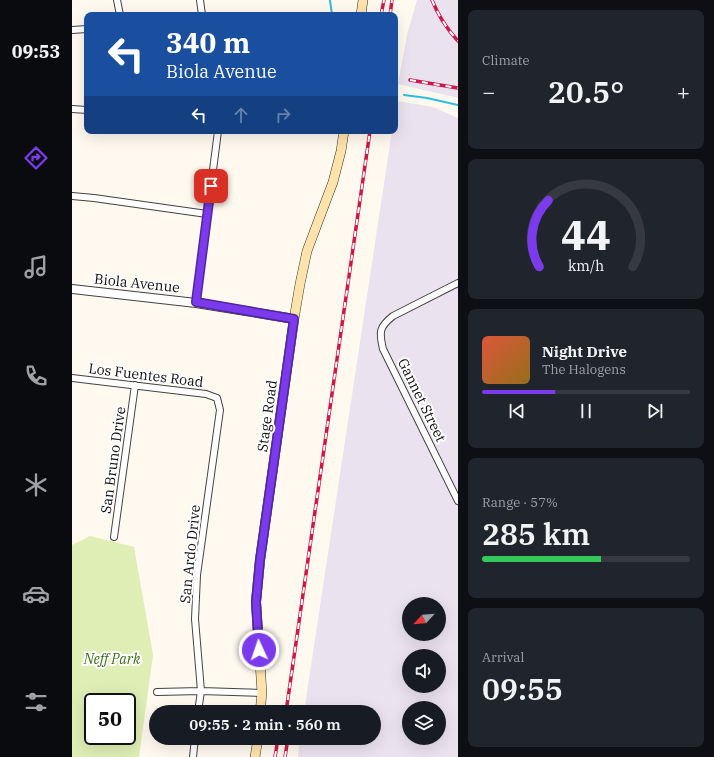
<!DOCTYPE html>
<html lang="en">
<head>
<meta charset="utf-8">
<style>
	:root { --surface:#171b24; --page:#20242c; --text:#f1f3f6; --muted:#9ea1a6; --line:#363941; --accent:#7c3aed }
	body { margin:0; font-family:"IBM Plex Serif",serif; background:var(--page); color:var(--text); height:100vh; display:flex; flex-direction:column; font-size:15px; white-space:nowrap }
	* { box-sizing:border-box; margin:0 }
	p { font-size:13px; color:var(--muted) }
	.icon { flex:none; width:22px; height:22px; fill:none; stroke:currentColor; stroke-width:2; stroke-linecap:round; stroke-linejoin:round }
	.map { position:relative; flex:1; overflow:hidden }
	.drawer { display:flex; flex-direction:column; gap:10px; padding:10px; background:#0d0f14; width:256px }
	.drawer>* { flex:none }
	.guide { position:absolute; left:12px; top:12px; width:314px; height:122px; border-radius:8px; box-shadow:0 4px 16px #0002; background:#1a4fa0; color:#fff; overflow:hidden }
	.needle { width:26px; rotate:244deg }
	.buttons { position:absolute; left:330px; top:597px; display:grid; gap:8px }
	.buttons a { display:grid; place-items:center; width:44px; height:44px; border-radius:50%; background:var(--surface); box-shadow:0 4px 16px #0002; font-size:20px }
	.speed { position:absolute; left:12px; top:693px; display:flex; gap:8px; font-size:20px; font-weight:700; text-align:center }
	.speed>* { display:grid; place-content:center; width:52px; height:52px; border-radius:50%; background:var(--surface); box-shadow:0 4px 16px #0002; line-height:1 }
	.speed .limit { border:2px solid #111; border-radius:6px; background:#fff; color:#111 }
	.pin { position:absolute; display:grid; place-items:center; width:34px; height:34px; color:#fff; margin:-17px; border-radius:8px; box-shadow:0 2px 6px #0006 }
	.me { position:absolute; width:44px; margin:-22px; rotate:357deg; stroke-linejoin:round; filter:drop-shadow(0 0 3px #0008) }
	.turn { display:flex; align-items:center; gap:14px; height:84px; padding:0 16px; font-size:18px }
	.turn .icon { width:52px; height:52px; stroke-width:2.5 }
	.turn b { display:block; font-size:28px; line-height:34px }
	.lanes { display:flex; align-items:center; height:38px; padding:0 16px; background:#0003; justify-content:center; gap:20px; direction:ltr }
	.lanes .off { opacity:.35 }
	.big { font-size:30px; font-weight:600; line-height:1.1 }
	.drawer .widget { flex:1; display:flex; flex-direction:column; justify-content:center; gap:6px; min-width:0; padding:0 14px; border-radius:8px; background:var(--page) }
	.drawer .dial { align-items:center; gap:0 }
	.dial svg { height:104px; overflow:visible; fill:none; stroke:var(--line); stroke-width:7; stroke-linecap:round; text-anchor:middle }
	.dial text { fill:var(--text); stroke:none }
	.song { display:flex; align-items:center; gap:12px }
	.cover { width:48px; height:48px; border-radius:6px; background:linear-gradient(135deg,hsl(10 70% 55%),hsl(40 70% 35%)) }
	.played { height:4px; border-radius:2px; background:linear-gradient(90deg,var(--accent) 35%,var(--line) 35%) }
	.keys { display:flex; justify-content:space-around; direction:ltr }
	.heat { display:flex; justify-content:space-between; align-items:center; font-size:22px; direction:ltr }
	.charge { height:6px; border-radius:3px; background:linear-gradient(90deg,#34c759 57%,var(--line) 0) }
	.trip { position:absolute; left:77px; top:705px; width:232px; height:40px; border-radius:20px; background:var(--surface); box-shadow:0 4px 16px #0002; font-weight:600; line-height:40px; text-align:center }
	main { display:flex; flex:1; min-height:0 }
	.menu { display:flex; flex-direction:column; width:72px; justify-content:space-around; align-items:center; background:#090b0e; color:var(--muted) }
	.menu .icon { width:28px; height:28px }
	.menu .current { color:var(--accent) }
	.menu b { font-size:18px; color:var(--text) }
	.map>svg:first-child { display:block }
	.industrial { fill:#eae2ee; fill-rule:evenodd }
	.green { fill:#dfeeb5; fill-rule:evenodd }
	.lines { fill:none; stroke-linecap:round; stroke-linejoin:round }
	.stream { stroke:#2ebddc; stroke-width:2 }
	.minor-casing { stroke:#424242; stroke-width:8 }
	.tertiary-casing { stroke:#424242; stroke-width:10 }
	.secondary-casing { stroke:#313131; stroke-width:10 }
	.minor { stroke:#fff; stroke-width:6 }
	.tertiary { stroke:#fff; stroke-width:8 }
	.secondary { stroke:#ffe3ab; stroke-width:9 }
	.rail-casing { stroke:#ce1748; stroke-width:3.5 }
	.rail { stroke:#fff; stroke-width:2; stroke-dasharray:6; stroke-linecap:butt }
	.route-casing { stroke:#51269a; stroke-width:10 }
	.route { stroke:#7c3aed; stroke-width:7 }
	.labels { text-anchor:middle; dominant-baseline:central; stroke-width:4; stroke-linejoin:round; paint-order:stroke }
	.street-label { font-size:14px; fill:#0f0f0f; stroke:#fff }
	.park-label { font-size:14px; font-style:italic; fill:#3c6e17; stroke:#fff }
</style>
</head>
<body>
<main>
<nav class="menu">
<b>09:53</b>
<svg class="icon current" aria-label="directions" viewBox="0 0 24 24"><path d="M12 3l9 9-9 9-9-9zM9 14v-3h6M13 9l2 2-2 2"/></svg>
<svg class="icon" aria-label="music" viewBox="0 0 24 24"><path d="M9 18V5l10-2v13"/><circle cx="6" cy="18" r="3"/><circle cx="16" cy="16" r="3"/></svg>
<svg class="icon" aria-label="phone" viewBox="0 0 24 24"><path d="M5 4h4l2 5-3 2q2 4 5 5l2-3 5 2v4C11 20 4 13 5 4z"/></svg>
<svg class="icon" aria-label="climate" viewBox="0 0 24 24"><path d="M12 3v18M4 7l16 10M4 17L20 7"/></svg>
<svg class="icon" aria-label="car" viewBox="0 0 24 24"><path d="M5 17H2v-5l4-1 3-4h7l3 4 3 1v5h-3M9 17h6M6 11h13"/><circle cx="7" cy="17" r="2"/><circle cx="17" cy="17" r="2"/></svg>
<svg class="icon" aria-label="filters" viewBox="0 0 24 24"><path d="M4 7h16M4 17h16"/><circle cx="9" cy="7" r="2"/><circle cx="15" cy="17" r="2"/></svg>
</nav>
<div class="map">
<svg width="386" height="757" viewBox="0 0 386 757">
	<rect width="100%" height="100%" fill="#fff9f0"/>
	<path class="industrial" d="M345 0H386V98L326 84 335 35Z
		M325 101 361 107 386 118V757H226L228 738H302V712H232L320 131H323V113ZM337 604H367V634H337ZM337 656H367V686H337ZM337 708H367V738H337Z"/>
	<path class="green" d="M18 536 62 547 81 655 67 757H0V545ZM21 702H55V736H21Z"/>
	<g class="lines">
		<path class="stream" d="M258 0 260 15
			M332 95 355 98 386 105"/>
		<g class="minor-casing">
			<path id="minor" d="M45 0 48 15
				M128 0 130 15
				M0 30 15 29
				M0 109 15 110
				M0 196 22 198 135 214
				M386 283 321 316C307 327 307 332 311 349L386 501
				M124 303 146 131
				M0 378 134 394 145 398 148 410 125 575 123 619 129 691 126 712
				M42 537 63 385
				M85 692 129 691 190 693
				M121 757 123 738"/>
		</g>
		<g class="tertiary-casing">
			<path id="tertiary" d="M0 289 124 303 222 319"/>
		</g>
		<g class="secondary-casing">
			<path id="secondary" d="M289 15 291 0
				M188 712 190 693 184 602 188 560 222 319 228 284 235 251 261 182 269 151 272 131
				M183 757 186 738"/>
		</g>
		<use href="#minor" class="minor"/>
		<use href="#tertiary" class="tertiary"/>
		<use href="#secondary" class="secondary"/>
		<g class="rail-casing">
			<path id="rail" d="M360 0C366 15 375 29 386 41
				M309 15 312 0
				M318 15 320 0
				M338 80 386 88
				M214 712 298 131
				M203 757 206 738
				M213 757 216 738"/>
		</g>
		<use href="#rail" class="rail"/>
	</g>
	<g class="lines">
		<g class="route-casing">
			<path id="route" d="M139 186 124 302 222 319 188 560 184 602 187 650"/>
		</g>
		<use href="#route" class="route"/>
	</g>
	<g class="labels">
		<g class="street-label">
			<text transform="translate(65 283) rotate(6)">Biola Avenue</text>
			<text transform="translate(74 375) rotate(7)">Los Fuentes Road</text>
			<text transform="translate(350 400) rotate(64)">Gannet Street</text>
			<text transform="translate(195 416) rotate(-82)">Stage Road</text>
			<text transform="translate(41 460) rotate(-82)">San Bruno Drive</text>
			<text transform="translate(118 554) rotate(-84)">San Ardo Drive</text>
		</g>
		<g class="park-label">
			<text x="40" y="659">Neff Park</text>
		</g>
	</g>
</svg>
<div class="buttons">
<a><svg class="needle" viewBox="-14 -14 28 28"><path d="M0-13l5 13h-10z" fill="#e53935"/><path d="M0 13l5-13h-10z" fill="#9ea1a6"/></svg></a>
<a><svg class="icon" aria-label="sound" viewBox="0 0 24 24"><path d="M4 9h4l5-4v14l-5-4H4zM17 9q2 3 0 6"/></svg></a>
<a><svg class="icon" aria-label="layers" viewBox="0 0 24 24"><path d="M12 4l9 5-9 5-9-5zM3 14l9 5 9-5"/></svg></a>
</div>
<div class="speed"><div class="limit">50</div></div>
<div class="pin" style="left:139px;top:186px;background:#d93025"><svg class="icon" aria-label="arrive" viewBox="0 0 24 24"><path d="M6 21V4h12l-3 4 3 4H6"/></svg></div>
<svg class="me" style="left:187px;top:650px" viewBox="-20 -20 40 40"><circle r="17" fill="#7c3aed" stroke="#fff" stroke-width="3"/><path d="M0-11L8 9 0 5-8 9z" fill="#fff"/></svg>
<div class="trip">09:55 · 2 min · 560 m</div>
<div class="guide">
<div class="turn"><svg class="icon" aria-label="left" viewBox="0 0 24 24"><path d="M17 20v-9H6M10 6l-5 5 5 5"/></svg><div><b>340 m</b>Biola Avenue</div></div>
<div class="lanes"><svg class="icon" aria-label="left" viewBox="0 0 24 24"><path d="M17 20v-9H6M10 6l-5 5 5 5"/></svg><svg class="icon off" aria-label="ahead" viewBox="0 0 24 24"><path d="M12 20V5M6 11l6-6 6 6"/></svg><svg class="icon off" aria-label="right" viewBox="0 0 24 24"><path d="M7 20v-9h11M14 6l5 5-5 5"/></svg></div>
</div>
</div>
<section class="drawer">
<div class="widget"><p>Climate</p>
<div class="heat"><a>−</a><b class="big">20.5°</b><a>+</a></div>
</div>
<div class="widget dial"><svg viewBox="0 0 100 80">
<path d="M14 69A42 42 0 1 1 86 69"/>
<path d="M14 69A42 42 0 0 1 21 18" stroke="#7c3aed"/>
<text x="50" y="56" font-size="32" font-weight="700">44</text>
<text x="50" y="72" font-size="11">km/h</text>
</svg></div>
<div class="widget">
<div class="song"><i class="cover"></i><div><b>Night Drive</b><p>The Halogens</p></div></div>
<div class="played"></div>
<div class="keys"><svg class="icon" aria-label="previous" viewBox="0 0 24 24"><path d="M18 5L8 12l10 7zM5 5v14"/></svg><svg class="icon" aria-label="pause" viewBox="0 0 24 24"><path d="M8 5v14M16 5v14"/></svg><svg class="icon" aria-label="next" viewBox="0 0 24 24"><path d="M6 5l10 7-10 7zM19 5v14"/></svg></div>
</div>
<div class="widget"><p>Range · 57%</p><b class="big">285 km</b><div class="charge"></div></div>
<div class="widget"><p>Arrival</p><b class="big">09:55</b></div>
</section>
</main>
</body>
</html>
